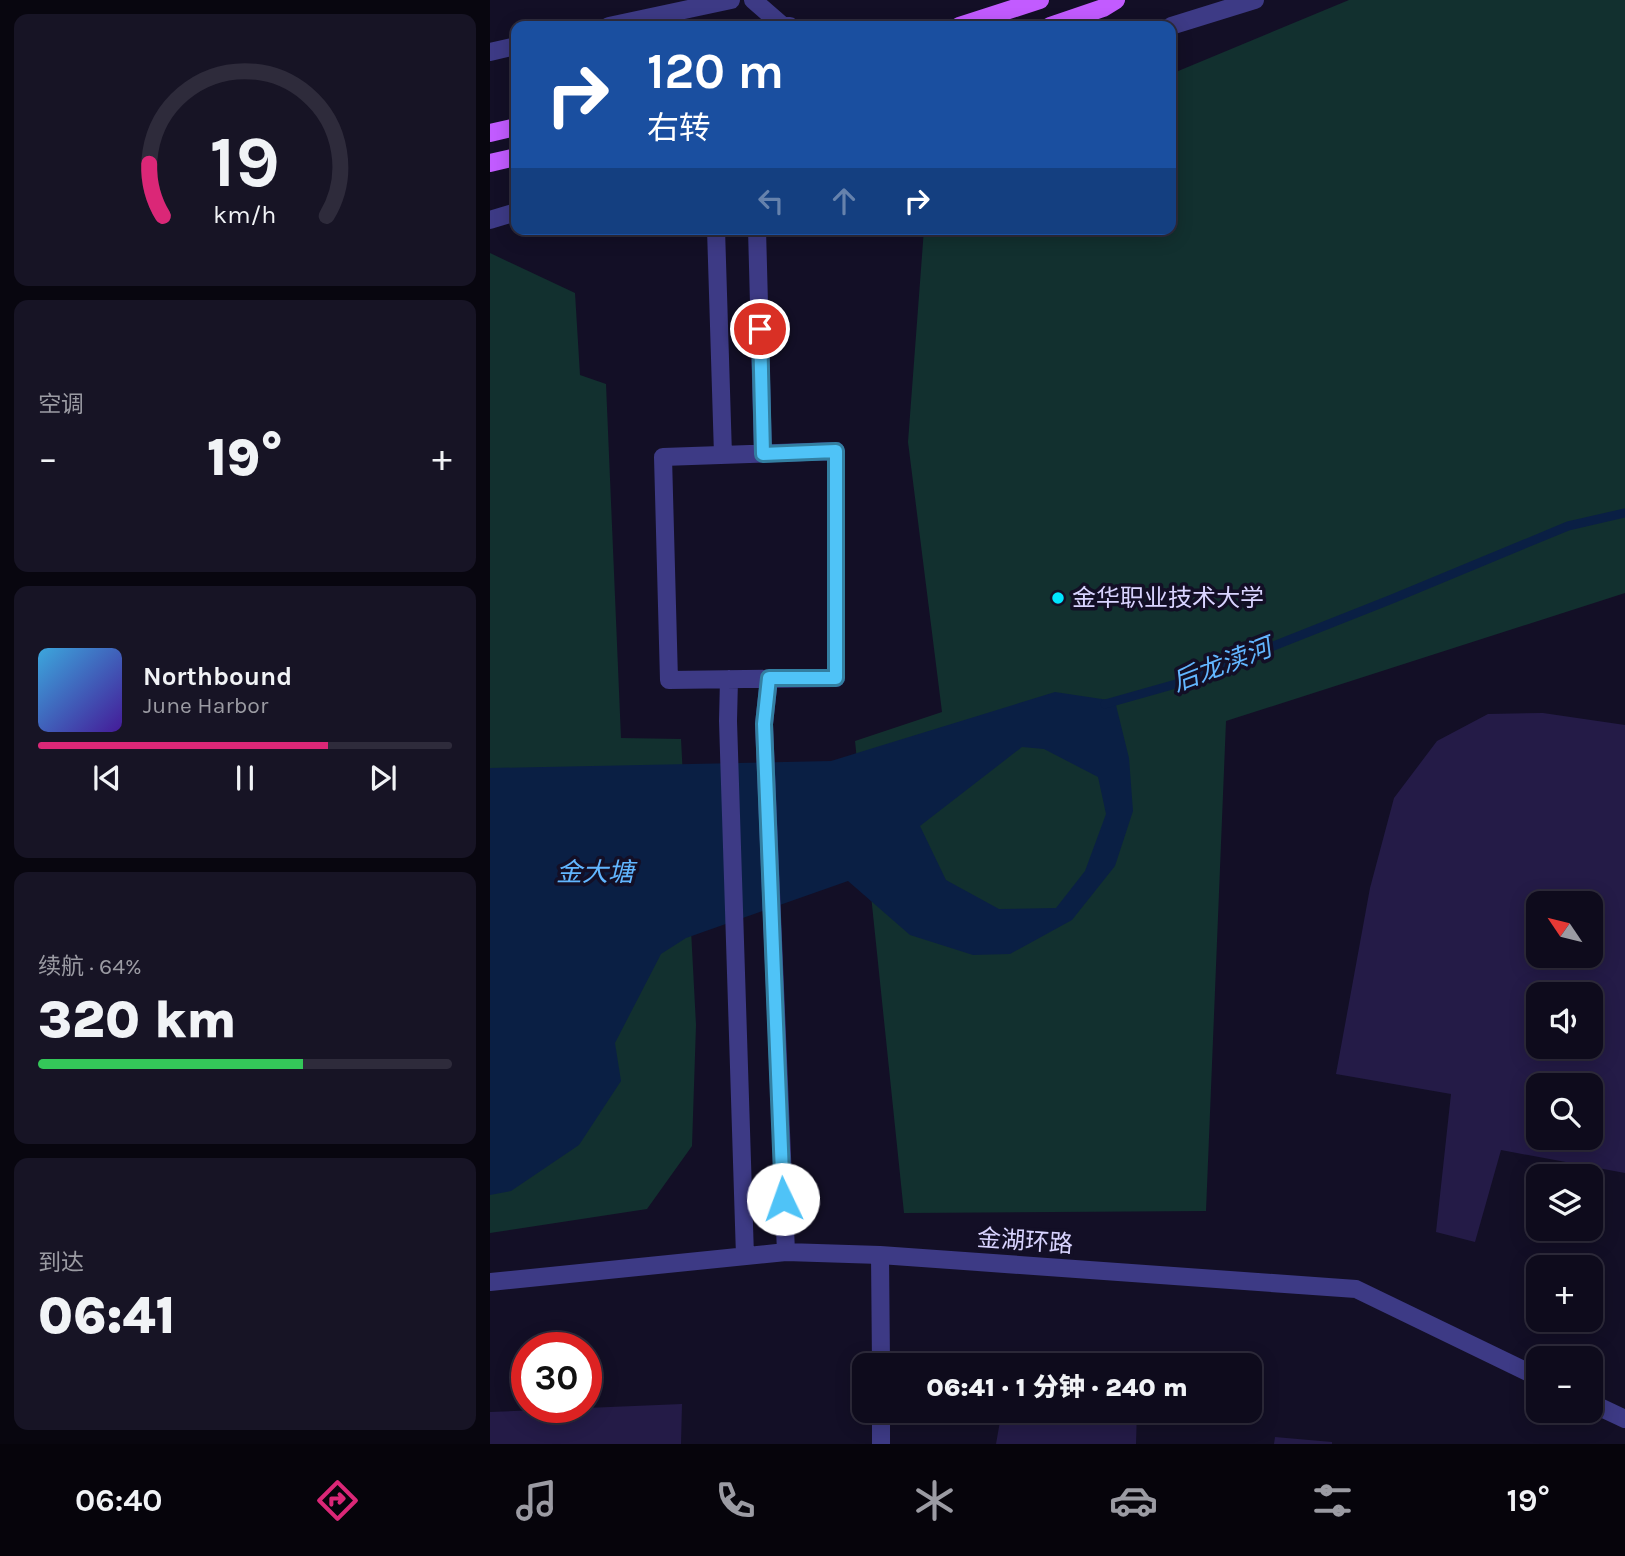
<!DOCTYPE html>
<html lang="zh">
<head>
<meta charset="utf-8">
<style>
	:root { --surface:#0e0b1c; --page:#171425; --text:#f1f3f6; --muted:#9b9ba3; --line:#2e2b3b; --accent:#db2777 }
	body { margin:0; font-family:Karla,"Noto Sans SC",sans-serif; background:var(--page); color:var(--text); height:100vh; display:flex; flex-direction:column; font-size:26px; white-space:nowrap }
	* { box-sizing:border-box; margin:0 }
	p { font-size:23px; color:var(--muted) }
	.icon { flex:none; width:38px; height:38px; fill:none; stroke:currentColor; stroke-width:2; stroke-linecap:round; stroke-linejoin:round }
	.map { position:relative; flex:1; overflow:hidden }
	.panel { display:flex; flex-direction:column; gap:14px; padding:14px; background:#08060f; width:490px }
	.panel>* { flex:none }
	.top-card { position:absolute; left:21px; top:21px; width:665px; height:214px; border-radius:14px; box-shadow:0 4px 18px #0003,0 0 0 2px var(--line); background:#1a4fa0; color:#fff; overflow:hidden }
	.needle { width:46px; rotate:305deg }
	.buttons { position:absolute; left:1036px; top:891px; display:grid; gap:14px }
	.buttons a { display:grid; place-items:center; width:77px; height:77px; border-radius:14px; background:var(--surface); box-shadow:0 4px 18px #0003,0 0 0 2px var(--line); font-size:35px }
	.speed { position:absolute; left:21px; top:1332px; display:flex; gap:14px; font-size:35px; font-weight:700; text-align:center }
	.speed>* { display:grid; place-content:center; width:91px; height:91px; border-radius:50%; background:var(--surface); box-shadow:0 4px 18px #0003,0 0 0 2px var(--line); line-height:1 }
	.speed .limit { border:10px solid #d22; background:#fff; color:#111 }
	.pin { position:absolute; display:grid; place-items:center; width:60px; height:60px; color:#fff; margin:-30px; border:4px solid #fff; border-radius:50%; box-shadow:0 2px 7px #0007 }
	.me { position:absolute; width:77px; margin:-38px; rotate:357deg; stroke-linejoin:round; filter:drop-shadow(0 0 5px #0008) }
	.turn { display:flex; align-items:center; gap:24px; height:147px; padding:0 21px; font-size:32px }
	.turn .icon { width:91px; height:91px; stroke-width:2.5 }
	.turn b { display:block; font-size:49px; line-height:60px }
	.lanes { display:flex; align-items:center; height:66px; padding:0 21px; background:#0003; justify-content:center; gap:35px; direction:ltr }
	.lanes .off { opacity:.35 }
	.big { font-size:52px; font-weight:800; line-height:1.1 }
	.panel .card { flex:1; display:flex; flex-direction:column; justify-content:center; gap:10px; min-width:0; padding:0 24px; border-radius:14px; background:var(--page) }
	.panel .dial { align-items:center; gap:0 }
	.dial svg { height:182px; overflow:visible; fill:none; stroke:var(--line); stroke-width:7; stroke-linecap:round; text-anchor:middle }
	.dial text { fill:var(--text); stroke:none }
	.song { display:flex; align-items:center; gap:21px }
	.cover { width:84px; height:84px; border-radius:10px; background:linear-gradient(135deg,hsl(200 70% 55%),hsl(260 70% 35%)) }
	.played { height:7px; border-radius:4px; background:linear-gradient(90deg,var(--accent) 70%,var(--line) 70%) }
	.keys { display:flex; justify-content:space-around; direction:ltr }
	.heat { display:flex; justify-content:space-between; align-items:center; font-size:38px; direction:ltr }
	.charge { height:10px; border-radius:5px; background:linear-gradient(90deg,#34c759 64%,var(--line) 0) }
	.trip { position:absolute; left:362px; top:1353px; width:410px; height:70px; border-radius:14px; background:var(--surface); box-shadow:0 4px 18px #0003,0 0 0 2px var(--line); font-weight:800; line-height:70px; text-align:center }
	.menu { display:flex; height:112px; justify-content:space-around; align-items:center; background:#06040b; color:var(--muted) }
	.menu .icon { width:49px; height:49px }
	.menu .on { color:var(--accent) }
	.menu b { font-size:32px; color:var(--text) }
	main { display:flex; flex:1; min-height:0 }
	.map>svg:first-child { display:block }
	.green { fill:#12302f }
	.water { fill:#0a1f44; fill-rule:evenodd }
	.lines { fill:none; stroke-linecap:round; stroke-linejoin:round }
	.stream { stroke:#0a1f44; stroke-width:9 }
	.building { fill:#241b47; fill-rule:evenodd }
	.minor { stroke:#3d3a85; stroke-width:18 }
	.major { stroke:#c25bff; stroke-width:18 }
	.route-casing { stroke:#337fa1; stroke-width:18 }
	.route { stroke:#4fc3f7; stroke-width:12 }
	.poi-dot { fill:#00e5ff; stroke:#130f26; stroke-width:2.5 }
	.labels { text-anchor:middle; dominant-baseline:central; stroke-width:7; stroke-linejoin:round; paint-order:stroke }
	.poi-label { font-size:24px; fill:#d9d4ff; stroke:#130f26; text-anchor:start }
	.street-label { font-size:24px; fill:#d9d4ff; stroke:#130f26 }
	.water-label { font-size:26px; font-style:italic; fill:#62b6ff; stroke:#130f26 }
</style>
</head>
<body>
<main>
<section class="panel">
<div class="card dial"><svg viewBox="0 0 100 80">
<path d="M14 69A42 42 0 1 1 86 69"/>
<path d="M14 69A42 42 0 0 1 8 46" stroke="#db2777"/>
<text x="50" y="56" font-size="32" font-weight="700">19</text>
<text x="50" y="72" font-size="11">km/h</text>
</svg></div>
<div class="card"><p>空调</p>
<div class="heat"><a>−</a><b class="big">19°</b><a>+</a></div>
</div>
<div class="card">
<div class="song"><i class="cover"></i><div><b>Northbound</b><p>June Harbor</p></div></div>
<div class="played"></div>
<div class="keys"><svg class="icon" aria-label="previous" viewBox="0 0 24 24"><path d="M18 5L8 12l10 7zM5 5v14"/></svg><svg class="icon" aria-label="pause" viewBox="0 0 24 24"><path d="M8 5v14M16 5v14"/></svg><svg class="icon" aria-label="next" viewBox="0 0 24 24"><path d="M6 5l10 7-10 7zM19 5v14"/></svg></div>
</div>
<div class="card"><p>续航 · 64%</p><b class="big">320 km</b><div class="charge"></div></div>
<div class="card"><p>到达</p><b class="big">06:41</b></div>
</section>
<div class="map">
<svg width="1135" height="1444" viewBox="0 0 1135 1444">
	<rect width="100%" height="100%" fill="#130f26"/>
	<path class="green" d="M859 0H1135V593L736 721 716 1211 414 1213 365 741 452 712 418 442 434 229H681V74Z
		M0 253 85 293 90 375 116 384 131 738 191 739 206 1025 202 1146 157 1209 0 1233Z"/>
	<path class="water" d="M565 692 625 701 639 758 643 811 625 866 582 920 520 954 483 955 420 935 358 881 196 938 171 954 125 1043 131 1081 89 1145 21 1191 0 1195V768L341 761ZM532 747 554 749 608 777 616 814 595 871 566 908 509 909 456 880 430 826Z"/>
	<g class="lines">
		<path class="stream" d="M615 704 693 682 902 599 1078 526 1135 513"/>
	</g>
	<path class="building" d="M1053 713 1135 725V1173L1011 1150 985 1242 946 1232 961 1094 846 1074 880 888 904 798 947 741 998 714ZM1048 903H1101V956H1048ZM1048 994H1101V1046H1048ZM1048 1085H1101V1138H1048Z
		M192 1404 191 1444H0V1412Z
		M512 1410H647L646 1444H506Z
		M785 1437 842 1442V1444H784Z"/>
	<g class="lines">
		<path class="minor" d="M263 0 293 26H300
			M119 26 241 0
			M681 26 765 0
			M0 52 26 46
			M0 220 26 212
			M226 229 233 455
			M267 229 273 454
			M346 451V678L179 680 173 457Z
			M239 679 238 721 255 1256
			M279 679 274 724 296 1252
			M390 1255 391 1365
			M0 1282 296 1252 390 1255 866 1289 1048 1377
			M1101 1403 1135 1419
			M391 1410V1444"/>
		<path class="major" d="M469 26 550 0
			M560 26 613 8 626 0
			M0 133 26 127
			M0 163 26 157"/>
	</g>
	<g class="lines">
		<g class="route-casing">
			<path id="route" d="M270 329 273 454 346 451V678H279L274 724 293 1199"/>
		</g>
		<use href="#route" class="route"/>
	</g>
	<circle class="poi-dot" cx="568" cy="598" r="7"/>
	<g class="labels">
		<g class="poi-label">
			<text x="582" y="598">金华职业技术大学</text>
		</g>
		<g class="street-label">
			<text transform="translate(535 1241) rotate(4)">金湖环路</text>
		</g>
		<g class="water-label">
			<text transform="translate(732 665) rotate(-21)">后龙渎河</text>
			<text x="105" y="872">金大塘</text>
		</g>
	</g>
</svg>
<div class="buttons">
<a><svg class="needle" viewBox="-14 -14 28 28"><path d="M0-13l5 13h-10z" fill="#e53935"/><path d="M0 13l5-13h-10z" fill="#9b9ba3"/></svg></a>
<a><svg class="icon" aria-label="sound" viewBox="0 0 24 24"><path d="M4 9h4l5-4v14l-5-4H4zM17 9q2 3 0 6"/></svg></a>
<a><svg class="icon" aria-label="search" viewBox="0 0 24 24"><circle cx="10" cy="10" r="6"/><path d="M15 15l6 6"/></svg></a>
<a><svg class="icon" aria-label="layers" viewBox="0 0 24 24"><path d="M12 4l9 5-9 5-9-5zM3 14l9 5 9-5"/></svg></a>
<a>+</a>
<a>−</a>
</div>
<div class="speed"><div class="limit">30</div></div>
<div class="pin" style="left:270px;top:329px;background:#d93025"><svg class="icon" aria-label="arrive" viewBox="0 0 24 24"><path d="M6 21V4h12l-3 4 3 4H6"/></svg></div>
<svg class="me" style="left:293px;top:1199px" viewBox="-20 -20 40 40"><circle r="19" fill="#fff"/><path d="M0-13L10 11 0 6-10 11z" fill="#4fc3f7"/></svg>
<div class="trip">06:41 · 1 分钟 · 240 m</div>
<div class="top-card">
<div class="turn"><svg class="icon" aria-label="right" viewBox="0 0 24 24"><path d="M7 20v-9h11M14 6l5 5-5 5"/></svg><div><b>120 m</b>右转</div></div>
<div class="lanes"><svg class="icon off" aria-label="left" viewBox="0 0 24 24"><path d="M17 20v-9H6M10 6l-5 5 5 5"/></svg><svg class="icon off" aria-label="ahead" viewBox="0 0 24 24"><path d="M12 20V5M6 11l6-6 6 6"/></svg><svg class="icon" aria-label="right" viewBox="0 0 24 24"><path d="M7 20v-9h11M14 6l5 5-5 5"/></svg></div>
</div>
</div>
</main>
<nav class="menu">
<b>06:40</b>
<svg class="icon on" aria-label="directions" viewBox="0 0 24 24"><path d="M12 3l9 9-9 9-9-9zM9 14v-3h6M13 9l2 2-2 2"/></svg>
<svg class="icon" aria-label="music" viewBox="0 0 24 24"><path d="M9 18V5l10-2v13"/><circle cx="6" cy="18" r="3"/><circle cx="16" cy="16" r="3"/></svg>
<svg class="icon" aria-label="phone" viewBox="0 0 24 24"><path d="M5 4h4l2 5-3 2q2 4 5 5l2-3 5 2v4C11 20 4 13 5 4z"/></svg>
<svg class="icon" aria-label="climate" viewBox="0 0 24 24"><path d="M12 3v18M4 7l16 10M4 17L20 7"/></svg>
<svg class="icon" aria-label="car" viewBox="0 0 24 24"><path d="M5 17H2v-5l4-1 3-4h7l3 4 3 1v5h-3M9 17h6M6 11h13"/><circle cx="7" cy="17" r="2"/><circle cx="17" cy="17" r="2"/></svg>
<svg class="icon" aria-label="filters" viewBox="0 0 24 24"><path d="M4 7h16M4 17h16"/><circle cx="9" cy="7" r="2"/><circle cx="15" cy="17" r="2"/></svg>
<b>19°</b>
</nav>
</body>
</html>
